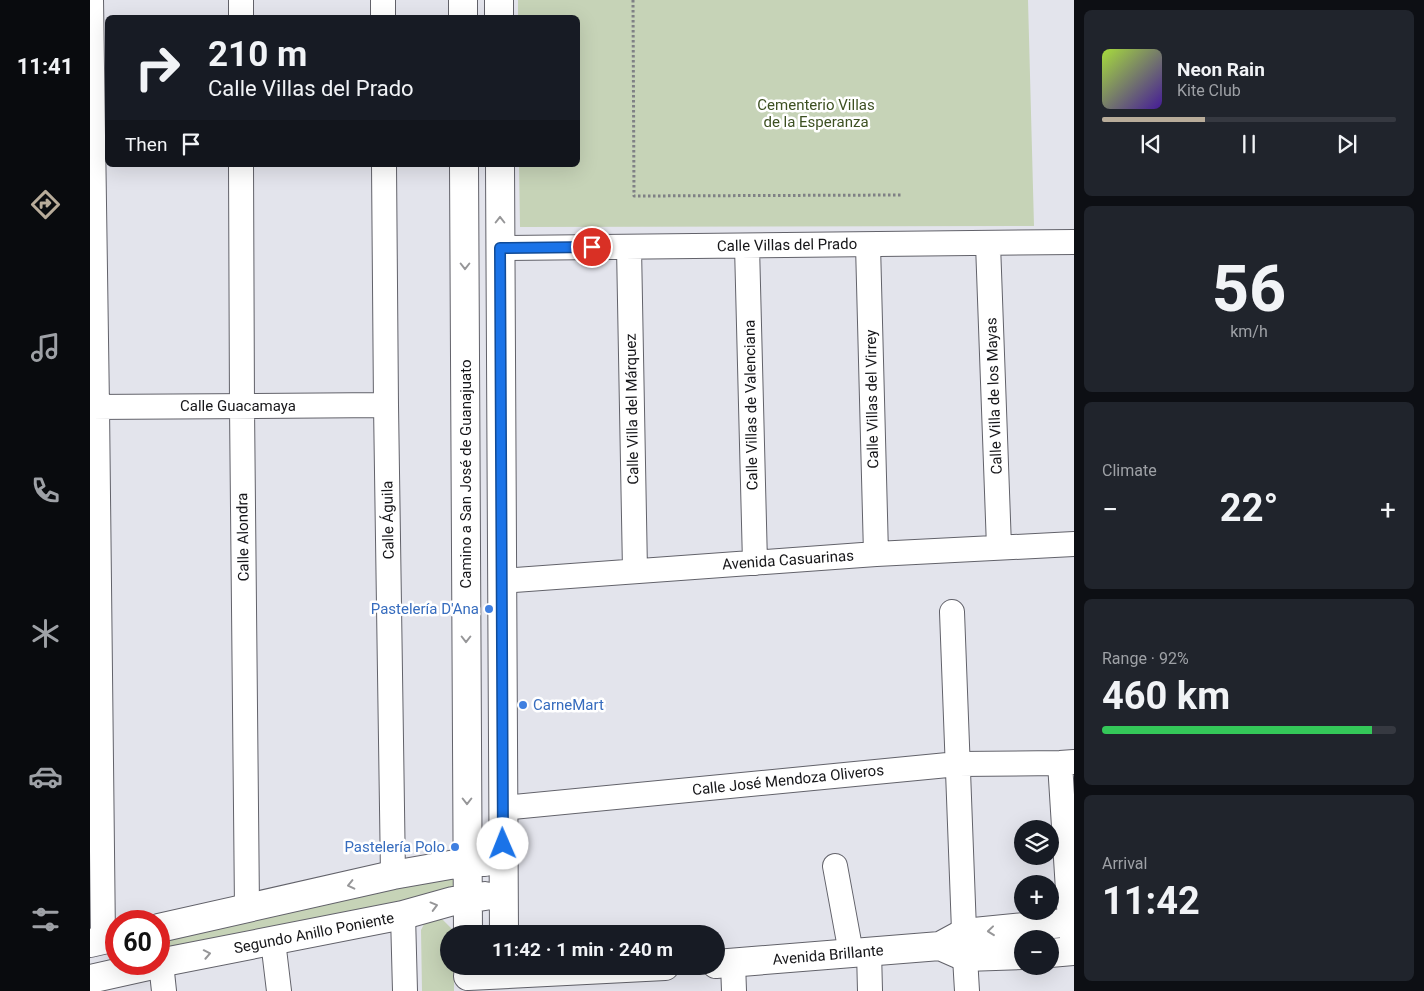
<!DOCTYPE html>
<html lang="en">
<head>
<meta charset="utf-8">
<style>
	:root { --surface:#171b24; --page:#20242c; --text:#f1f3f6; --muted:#9ea1a6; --line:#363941; --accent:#b8ac9a }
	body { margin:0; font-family:Roboto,sans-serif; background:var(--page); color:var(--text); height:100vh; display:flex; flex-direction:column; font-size:19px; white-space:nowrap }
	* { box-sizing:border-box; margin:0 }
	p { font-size:16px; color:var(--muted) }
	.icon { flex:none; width:28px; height:28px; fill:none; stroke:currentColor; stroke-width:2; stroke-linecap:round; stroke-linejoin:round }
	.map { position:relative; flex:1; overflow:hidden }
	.sheet { display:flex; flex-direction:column; gap:10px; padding:10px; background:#0d0f14; width:350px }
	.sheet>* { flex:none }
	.banner { position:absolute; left:15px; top:15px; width:475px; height:152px; border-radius:8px; box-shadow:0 5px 20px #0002; background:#171b24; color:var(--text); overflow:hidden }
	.controls { position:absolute; left:924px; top:820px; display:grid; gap:10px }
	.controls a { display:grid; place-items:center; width:45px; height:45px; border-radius:50%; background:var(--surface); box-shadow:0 5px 20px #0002; font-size:25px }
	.speed { position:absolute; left:15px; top:910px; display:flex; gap:10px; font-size:25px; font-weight:700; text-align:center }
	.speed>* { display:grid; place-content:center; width:65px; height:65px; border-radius:50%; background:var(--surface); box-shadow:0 5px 20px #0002; line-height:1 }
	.speed .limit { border:8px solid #d22; background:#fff; color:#111 }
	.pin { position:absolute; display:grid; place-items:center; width:42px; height:42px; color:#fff; margin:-21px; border:2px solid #fff; border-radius:50%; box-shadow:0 1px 5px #0007 }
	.me { position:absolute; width:55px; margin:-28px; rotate:359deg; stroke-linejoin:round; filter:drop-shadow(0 0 4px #0008) }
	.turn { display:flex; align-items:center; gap:18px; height:105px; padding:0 20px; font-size:22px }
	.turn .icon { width:65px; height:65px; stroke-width:2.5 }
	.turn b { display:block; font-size:35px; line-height:42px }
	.then { display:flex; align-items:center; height:48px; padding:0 20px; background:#0003; gap:10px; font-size:19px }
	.big { font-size:38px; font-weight:700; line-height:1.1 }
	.sheet .card { flex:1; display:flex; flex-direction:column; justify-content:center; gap:8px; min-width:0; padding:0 18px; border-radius:8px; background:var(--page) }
	.sheet .dial { align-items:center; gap:0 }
	.dial b { font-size:65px; line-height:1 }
	.song { display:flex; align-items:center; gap:15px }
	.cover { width:60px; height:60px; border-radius:8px; background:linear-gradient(135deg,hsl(80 70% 55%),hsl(260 70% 35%)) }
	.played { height:5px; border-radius:2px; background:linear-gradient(90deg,var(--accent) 35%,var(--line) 35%) }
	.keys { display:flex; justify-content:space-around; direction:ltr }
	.heat { display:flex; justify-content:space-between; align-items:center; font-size:28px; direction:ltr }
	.charge { height:8px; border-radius:4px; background:linear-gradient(90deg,#34c759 92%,var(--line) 0) }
	.trip { position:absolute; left:350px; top:925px; width:285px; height:50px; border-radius:25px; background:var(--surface); box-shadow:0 5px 20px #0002; font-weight:700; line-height:50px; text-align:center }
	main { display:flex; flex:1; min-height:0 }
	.tab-bar { display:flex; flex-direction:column; width:90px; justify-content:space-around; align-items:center; background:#090b0e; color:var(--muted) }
	.tab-bar .icon { width:35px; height:35px }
	.tab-bar .on { color:var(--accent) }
	.tab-bar b { font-size:22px; color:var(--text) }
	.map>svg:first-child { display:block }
	.green { fill:#c6d3b7 }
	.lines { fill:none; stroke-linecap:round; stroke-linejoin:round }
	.minor-casing { stroke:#62626a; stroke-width:26 }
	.major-casing { stroke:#62626a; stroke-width:30 }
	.path { stroke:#7f8085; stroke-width:3; stroke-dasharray:2.5 2.5; stroke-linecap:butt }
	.minor { stroke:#fff; stroke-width:24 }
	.major { stroke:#fff; stroke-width:28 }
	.oneway { stroke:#969698 }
	.route-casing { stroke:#114b97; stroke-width:12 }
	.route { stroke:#1a73e8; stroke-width:9 }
	.shop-dot { fill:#3f7fe0; stroke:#fff; stroke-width:2 }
	.labels { text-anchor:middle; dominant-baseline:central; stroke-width:5; stroke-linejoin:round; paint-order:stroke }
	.park-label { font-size:15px; fill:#3d5022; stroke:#fff }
	.street-label { font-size:15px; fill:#161619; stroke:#fff }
	.shop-label { font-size:15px; fill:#366cbe; stroke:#fff; text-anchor:end }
</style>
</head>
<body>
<main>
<nav class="tab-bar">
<b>11:41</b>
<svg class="icon on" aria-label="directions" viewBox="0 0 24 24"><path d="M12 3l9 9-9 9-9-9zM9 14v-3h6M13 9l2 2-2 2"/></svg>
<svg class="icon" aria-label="music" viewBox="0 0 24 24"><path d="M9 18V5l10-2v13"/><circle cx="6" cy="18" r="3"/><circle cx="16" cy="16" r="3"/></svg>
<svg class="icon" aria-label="phone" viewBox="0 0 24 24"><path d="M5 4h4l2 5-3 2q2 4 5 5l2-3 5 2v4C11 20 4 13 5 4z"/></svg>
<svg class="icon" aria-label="climate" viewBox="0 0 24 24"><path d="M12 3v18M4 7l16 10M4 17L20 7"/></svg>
<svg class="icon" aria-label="car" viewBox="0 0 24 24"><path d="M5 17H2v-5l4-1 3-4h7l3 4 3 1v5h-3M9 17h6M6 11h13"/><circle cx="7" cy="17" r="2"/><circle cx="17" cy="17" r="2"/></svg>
<svg class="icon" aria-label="filters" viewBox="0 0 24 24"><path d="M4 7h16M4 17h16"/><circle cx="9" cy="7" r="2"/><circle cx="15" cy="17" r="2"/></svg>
</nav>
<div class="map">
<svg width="984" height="991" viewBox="0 0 984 991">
	<rect width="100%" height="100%" fill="#e3e4ec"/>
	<path class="green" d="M428 0H938L944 226 430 227 429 165H488V18L428 17Z
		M364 874 366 883 363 895 69 957V932Z
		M351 918 363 930V934H359V966H364V991H332L331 930 336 920Z"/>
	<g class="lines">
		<g class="minor-casing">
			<path id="minor" d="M1 0 7 407 13 940
				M151 0V18
				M293 0V18
				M151 165 152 407 157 908
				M294 165 296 405 303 875
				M898 244 909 547
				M778 245 786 554
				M657 246 665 563
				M539 247 545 571
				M410 248 984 242
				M0 407 296 405
				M412 581 786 554 984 544
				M862 612 875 957 877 991
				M970 763 980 922 984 951
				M413 808 868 764 970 763 984 762
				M745 866 761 953
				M313 915 315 991
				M183 941 189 991
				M779 951 780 991
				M71 963 74 991
				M643 963 644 991"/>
		</g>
		<g class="major-casing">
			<path id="major" d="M373 0V18
				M409 0V18
				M374 165 378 934
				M410 165 414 934
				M69 928 303 875 377 862H395
				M0 943 26 937
				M850 946 875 957 932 955
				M960 953 984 951
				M69 963 313 915 363 901 395 896
				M626 964 850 946 874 933 984 922
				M378 976 575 966
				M0 979 67 964"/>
		</g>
		<path class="path" d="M543 0 544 196 812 195"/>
		<use href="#minor" class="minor"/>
		<use href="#major" class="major"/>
	</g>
	<defs><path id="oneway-chevron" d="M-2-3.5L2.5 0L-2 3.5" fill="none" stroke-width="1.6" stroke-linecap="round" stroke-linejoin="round" transform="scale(1.25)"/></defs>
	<g class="oneway">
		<use href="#oneway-chevron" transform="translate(410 220) rotate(-90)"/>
		<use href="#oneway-chevron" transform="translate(375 266) rotate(90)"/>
		<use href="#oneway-chevron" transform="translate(376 639) rotate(90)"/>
		<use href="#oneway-chevron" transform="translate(377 801) rotate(90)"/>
		<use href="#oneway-chevron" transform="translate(261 885) rotate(167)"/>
		<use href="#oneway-chevron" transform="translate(344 906) rotate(-15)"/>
		<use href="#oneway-chevron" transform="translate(901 931) rotate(174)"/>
		<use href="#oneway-chevron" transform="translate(117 954) rotate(-11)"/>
	</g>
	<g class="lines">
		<g class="route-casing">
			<path id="route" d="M413 844 410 248 502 247"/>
		</g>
		<use href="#route" class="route"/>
	</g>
	<g class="shop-dot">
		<circle cx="399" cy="609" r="5"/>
		<circle cx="433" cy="705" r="5"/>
		<circle cx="365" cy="847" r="5"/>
	</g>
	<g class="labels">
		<g class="park-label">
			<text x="726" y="105">Cementerio Villas<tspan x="726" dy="17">de la Esperanza</tspan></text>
		</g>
		<g class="street-label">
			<text transform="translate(697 245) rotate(-1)">Calle Villas del Prado</text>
			<text transform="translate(904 396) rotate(-92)">Calle Villa de los Mayas</text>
			<text transform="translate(782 399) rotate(-91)">Calle Villas del Virrey</text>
			<text transform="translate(661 405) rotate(-91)">Calle Villas de Valenciana</text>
			<text x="148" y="406">Calle Guacamaya</text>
			<text transform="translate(542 409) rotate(-91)">Calle Villa del Márquez</text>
			<text transform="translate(376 474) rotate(-90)">Camino a San José de Guanajuato</text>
			<text transform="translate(298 520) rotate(-91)">Calle Águila</text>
			<text transform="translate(153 537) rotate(-91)">Calle Alondra</text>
			<text transform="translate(698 560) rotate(-4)">Avenida Casuarinas</text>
			<text transform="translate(698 780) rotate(-6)">Calle José Mendoza Oliveros</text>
			<text transform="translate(224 933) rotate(-11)">Segundo Anillo Poniente</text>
			<text transform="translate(738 955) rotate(-5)">Avenida Brillante</text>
		</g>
		<g class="shop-label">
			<text x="389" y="609">Pastelería D'Ana</text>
			<text x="443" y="705" text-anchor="start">CarneMart</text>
			<text x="355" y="847">Pastelería Polo</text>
		</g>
	</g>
</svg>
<div class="controls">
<a><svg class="icon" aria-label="layers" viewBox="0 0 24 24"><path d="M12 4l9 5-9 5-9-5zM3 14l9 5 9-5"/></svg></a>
<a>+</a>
<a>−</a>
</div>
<div class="speed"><div class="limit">60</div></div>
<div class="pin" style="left:502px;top:247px;background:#d93025"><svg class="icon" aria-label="arrive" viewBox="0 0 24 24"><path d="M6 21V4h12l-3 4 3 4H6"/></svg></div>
<svg class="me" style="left:413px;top:844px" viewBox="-20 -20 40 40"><circle r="19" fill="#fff"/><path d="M0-13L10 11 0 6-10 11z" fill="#1a73e8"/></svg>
<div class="trip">11:42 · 1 min · 240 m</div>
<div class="banner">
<div class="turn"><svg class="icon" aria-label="right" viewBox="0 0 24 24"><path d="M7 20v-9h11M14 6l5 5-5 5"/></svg><div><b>210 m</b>Calle Villas del Prado</div></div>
<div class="then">Then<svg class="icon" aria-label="arrive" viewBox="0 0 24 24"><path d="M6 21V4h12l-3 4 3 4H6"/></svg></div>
</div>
</div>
<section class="sheet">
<div class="card">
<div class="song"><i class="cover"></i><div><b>Neon Rain</b><p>Kite Club</p></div></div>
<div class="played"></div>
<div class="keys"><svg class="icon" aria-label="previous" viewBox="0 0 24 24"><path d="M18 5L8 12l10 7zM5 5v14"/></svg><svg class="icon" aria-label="pause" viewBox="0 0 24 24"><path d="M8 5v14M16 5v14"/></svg><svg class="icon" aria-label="next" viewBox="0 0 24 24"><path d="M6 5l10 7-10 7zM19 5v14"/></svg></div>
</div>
<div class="card dial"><b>56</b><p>km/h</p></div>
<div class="card"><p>Climate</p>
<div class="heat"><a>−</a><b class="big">22°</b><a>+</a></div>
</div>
<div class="card"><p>Range · 92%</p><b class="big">460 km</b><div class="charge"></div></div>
<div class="card"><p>Arrival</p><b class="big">11:42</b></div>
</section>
</main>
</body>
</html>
